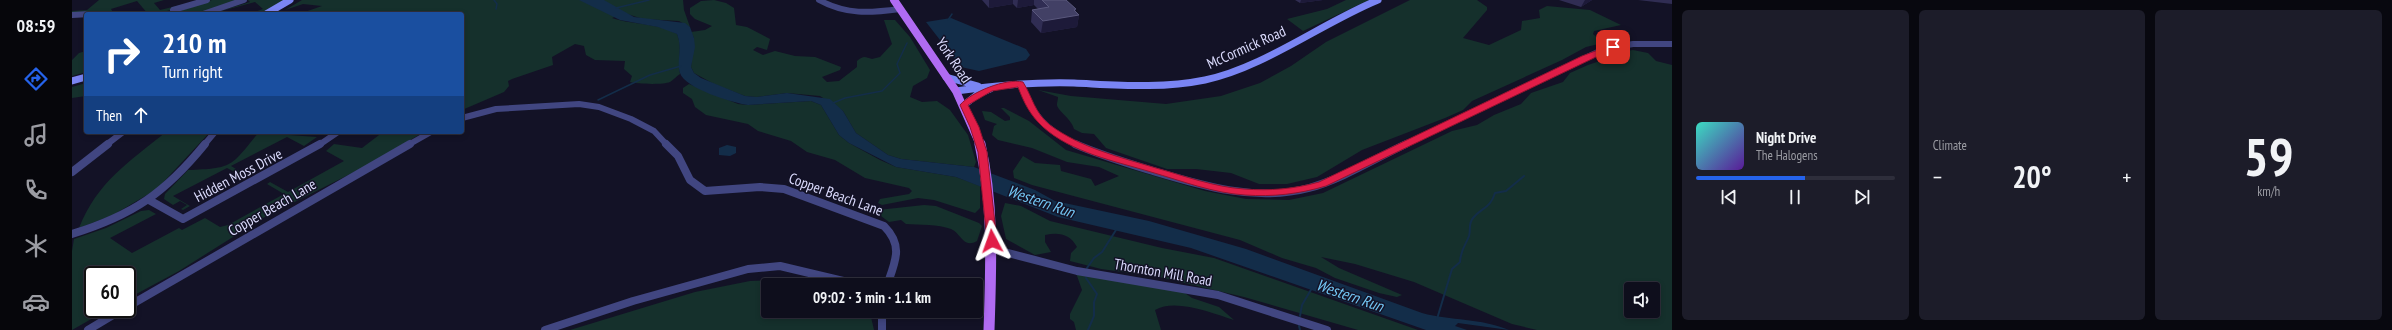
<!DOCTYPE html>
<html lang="en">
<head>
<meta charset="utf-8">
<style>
	:root { --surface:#0e0e1c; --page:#1c1c29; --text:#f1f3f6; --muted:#9b9ca3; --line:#2e2e3b; --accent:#2563eb }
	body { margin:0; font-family:"PT Sans Narrow",sans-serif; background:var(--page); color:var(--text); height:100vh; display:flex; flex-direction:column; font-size:15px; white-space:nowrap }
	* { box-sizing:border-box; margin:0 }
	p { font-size:13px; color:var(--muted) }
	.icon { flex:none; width:22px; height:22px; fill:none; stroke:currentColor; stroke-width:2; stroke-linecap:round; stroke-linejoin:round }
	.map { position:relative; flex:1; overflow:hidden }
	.side { display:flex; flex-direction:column; gap:10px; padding:10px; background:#08080f; width:720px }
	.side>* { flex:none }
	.banner { position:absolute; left:12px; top:12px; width:380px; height:122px; border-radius:4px; box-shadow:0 2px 6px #0003,0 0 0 1px var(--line); background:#1a4fa0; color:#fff; overflow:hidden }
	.buttons { position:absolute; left:1552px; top:282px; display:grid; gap:8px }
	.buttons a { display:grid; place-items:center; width:36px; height:36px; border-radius:4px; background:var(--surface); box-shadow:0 2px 6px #0003,0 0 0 1px var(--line); font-size:20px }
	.speed { position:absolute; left:12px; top:266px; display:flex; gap:8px; font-size:20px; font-weight:700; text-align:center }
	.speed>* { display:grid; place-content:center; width:52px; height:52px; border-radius:50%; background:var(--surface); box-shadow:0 2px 6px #0003,0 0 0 1px var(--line); line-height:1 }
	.speed .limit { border:2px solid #111; border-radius:6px; background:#fff; color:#111 }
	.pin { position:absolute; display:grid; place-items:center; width:34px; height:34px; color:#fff; margin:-17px; border-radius:8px; box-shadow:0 2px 6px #0006 }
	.me { position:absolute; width:44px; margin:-22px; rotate:356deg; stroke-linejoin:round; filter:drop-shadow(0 0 3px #0008) }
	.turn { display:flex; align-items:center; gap:14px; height:84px; padding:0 12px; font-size:18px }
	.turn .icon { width:52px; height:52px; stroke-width:2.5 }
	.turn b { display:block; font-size:28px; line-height:34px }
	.then { display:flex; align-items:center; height:38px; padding:0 12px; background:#0003; gap:8px; font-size:15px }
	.big { font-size:30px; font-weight:700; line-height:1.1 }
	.side .widget { flex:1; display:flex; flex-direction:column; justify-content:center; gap:6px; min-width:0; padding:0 14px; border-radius:6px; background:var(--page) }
	.side .dial { align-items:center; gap:0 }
	.dial b { font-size:52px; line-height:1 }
	.song { display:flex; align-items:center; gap:12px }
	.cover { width:48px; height:48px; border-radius:6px; background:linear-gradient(135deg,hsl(170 70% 55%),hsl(270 70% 35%)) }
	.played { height:4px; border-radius:2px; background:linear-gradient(90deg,var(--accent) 55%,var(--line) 55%) }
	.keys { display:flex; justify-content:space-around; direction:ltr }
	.heat { display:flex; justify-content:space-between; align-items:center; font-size:22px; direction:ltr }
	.side .tiles { flex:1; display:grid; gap:10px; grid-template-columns:repeat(3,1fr) }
	.trip { position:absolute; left:689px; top:278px; width:222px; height:40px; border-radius:4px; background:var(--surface); box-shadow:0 2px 6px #0003,0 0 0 1px var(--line); font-weight:700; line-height:40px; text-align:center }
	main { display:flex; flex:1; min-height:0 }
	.menu { display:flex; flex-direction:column; width:72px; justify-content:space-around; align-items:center; background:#06060b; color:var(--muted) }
	.menu .icon { width:28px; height:28px }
	.menu .selected { color:var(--accent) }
	.menu b { font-size:18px; color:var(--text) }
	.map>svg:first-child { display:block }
	.green { fill:#15302c; fill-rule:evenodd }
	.water { fill:#132d49 }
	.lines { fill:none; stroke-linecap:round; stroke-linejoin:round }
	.stream-far1 { stroke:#132d49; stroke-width:1.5 }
	.stream { stroke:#132d49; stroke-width:2 }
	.street-far1 { stroke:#414681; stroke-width:6 }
	.street { stroke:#414681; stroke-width:8 }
	.secondary { stroke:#7a85f3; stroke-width:7 }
	.primary-far1 { stroke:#b06bf2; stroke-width:8 }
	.primary { stroke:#b06bf2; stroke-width:11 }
	.wall { fill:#302d53 }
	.shaded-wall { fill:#1d1a39 }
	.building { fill:#424065; stroke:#5a587d }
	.route { fill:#e11d48; stroke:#92132f }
	.labels { text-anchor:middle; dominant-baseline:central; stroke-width:3; stroke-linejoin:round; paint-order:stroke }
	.street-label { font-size:15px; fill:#dadafc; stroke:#131226 }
	.water-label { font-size:16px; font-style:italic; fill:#72c5f3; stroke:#131226 }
</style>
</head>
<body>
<main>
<nav class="menu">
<b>08:59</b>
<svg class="icon selected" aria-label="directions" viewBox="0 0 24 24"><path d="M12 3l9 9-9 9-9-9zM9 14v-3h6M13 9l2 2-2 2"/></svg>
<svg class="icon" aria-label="music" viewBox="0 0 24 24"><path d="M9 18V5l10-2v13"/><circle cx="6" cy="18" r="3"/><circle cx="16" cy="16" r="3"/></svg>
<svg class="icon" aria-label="phone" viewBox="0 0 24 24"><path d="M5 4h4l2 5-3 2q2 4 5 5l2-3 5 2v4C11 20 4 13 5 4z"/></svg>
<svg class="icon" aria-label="climate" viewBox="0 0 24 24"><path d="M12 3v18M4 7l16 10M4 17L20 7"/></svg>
<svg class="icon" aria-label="car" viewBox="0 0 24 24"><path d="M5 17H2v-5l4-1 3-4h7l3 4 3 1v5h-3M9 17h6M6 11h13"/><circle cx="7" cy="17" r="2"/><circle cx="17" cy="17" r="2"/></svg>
</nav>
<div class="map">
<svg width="1600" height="330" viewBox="0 0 1600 330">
	<rect width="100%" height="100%" fill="#131226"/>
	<path class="green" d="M27 0H92L82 3 88 10 129 0 86 14H76L65 1 39 9 42 14 0 12V11L15 10Z
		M140 0H165L161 3 126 14H111L108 11Z
		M176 0H215L186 14H177L191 9 183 2 138 14 178 2Z
		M230 0H611L612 10 618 27 607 21 571 19 552 13 540 18C561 25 587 23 605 34 611 48 605 60 608 74 605 76 601 80 598 82 591 85 565 84 558 82L560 76 552 69 553 61 523 60 514 55 512 46 503 44 480 57 481 65 440 79 436 81 437 86 432 92 390 110V14H252L249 12 227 14 250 6 231 4 213 10Z
		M642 0 654 3 662 8 664 25 675 27 698 39 695 50 685 47 681 50 691 55 703 51 723 56 743 57 769 67 768 70 750 77 755 82 767 81 785 67V61C792 55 793 57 800 59L808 57 820 44 812 20H823L838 37 858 70 855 78 841 86 838 97 850 102 865 101 878 110 896 135 904 162 902 167 829 159 816 155 784 133 771 111 748 96 715 93 685 97 673 96 642 84 622 73 619 67 622 38 619 32 633 30 640 26 623 19 618 14V8L629 1Z
		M1274 0H1297L1231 31 1215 19 1255 9Z
		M1338 0H1405L1415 7V10L1391 38 1417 45 1449 30 1450 21 1468 18 1467 10 1475 6 1518 10 1549 25 1522 31 1521 34 1531 43 1514 47 1490 60 1400 101 1391 110 1373 118 1290 150 1245 177 1215 184H1187L1159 173 1124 169H1095L1034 148 1022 134 1010 133 1002 129C999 118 984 110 985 104 985 102 986 100 986 97L966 90 999 96 1094 104 1149 96 1188 83 1219 66 1254 42Z
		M1561 50 1576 53 1584 61 1600 65V330H1465L1440 324 1342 282 1283 264 1249 257 1267 268 1330 295 1325 297 1307 293 1263 278 1244 268 1210 258 1168 240 960 185 942 178 941 171 951 156 963 163 988 165 989 171 1019 179 1023 186 1047 176 1027 167 995 162 960 148 926 140 920 135 922 126 925 124 913 120 910 111 919 112 933 121 938 120V117L929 108H932L957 121 994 150 1133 191 1174 199 1217 200 1251 193 1380 131 1405 125 1422 115 1449 104 1459 93 1491 82 1498 73 1516 65 1540 57 1546 59 1555 58V51ZM1559 289H1581V311H1559Z
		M14 51V72L0 76V60L7 53Z
		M14 83V96L0 98V87Z
		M617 84 666 104 676 105 739 101 749 105 767 135 777 143 808 160 824 167 884 177 908 186V208L903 213 862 200 846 198 810 205 806 203 808 199 837 194 840 191 837 188 793 178 763 160 735 152 719 141 686 131 676 124 634 115 623 107 620 99 611 93V88Z
		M94 132H138L85 189 41 215 7 228C25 182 57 162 94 132Z
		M187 132H219L217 135 245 137 232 146 215 137 159 166 176 176 172 177 155 168 101 196 118 206 111 210 109 209 115 205 108 201 101 205 92 199 93 194 116 170C162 168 158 167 187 132Z
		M311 132H352L288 169 191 218 107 271 55 299V275H21V309H37L0 330V251L2 239 34 228 69 211 77 210 84 214 38 238 60 253 107 228 110 230 133 218 148 227 156 225 212 194 195 184 198 182 216 192 272 161 254 151 262 144 290 148Z
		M933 203 949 206 978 221 1090 248 1142 258 1346 330H1286L1172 297 1087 277 1029 269 998 261 999 253 1005 247C998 234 987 232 973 235V242L979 252 963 255 934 239 929 216Z
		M852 205 864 206 907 223 910 226 905 241C891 249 889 233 879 229 866 224 848 225 834 224L829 220 817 222 805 213 806 210Z
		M1004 273 1110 291 1120 298 1147 307 1162 320C1140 313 1103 298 1083 310L1089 330H1004L1002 322 998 319V314L1010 290Z
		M715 280 727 285H696V311H793L799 317 802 330H498L623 292 678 281Z"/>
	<path class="water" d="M507 0H532L562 17 613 23 618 27 622 38 623 47 619 67 622 73 629 78 673 96 685 97 715 93 758 99 771 111 784 133 816 155 829 159 902 167 963 190 983 201 1077 221 1174 249 1350 313C1379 321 1409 318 1437 330L1386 323 1383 326 1395 330H1354L1119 248 986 217 884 177 824 167 777 143 767 135 749 105 739 101 676 105C661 103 612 88 608 73 604 61 611 50 605 34L586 27 548 20Z
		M879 18 954 49 958 55 954 60 907 71 889 67 854 22Z
		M655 145 664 147V153L658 156 647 155V148Z"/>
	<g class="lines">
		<path class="stream-far1" d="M422 0 425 4 424 9
			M544 8 577 0
			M876 20 880 14
			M526 100 578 75 609 66
			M761 103 773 98 810 91 828 73 825 64 835 43"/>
		<path class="stream" d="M1015 268 1022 258 1030 252 1044 230
			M1014 278 1025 294 1022 302V316L1016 330
			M1228 316 1230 305 1240 288
			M1365 319 1380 269 1388 262C1389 248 1393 247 1397 236 1399 229 1396 224 1401 218 1410 207 1418 209 1423 193L1434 191 1452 176
			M1227 326 1228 330"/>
		<path class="street-far1" d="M747 0C774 15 798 13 828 9
			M105 14 101 10 135 0
			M131 14 172 0
			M0 15 18 14
			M949 84C960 115 975 131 1005 145
			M390 118 424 109 507 104 527 107 559 119 582 131 595 145
			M34 145 51 132
			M132 145 143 132
			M247 145 266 132
			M336 145 359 132
			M1332 145 1532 49 1561 44H1600"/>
		<path class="street" d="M594 144 606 156 618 180 633 191 688 187 712 189 812 226C832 246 823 262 815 285
			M1003 144C1028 155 1055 163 1081 171 1131 186 1184 202 1237 188 1270 179 1302 159 1334 144
			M0 172 36 144
			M77 200 111 219 248 144
			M0 234C61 215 93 193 133 144
			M921 249 1005 271 1146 295 1255 330
			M55 307 338 144
			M810 311V330
			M16 330 51 309
			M473 330 561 301 676 269 708 266 788 285"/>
		<path class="secondary" d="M194 14 218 0
			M874 77 906 86
			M0 81 14 77
			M884 91C924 85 962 82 1002 83 1046 85 1089 89 1133 80 1191 68 1250 23 1306 0
			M892 105 906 94 918 89"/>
		<path class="primary-far1" d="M822 0 884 91 908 145"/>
		<path class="primary" d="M908 144C922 205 919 268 917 330"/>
	</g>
	<path class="wall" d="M910 0H994L1004 12 1007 15 1005 27 969 33 959 22 960 10 966 9 962 5 945 8 941 4 917 8Z
		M1223 0H1251L1228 3Z
		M1487 0H1520L1509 7Z
		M1566 0H1600V4Z"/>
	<path class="shaded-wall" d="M917 0H941V4L917 8Z
		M946 0H962V5L945 8Z
		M1229 0H1251L1228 3Z
		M1513 0H1520L1509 7Z
		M1004 9V15H1007L1005 27 969 33 971 21Z"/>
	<path class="building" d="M970 0H994L1004 9 1002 10 1007 15 971 21 960 10 977 7Z"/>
	<path class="route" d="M1539 45 1545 47 1254 186C1227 194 1201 197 1173 195 1141 193 1110 181 1079 172 1043 161 1000 153 971 127 958 115 952 103 946 87L920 91 896 105 907 127 915 152 925 241 920 244 915 241 906 152 898 127 888 105C899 92 934 78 951 82 961 98 962 112 978 125 1009 148 1048 157 1084 168 1113 176 1142 187 1172 189 1198 191 1222 189 1247 182L1510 56Z"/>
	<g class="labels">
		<g class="street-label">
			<text transform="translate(1174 47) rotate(-24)">McCormick Road</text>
			<text transform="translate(882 60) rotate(56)">York Road</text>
			<text transform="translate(166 175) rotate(-28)">Hidden Moss Drive</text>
			<text transform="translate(764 194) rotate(20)">Copper Beach Lane</text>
			<text transform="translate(200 207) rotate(-30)">Copper Beach Lane</text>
			<text transform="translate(1091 272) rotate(10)">Thornton Mill Road</text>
		</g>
		<g class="water-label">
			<text transform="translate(969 201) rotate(19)">Western Run</text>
			<text transform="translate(1278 295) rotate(19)">Western Run</text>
		</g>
	</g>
</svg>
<div class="buttons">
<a><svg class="icon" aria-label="sound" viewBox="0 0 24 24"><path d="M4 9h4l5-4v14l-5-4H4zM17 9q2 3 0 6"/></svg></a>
</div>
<div class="speed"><div class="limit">60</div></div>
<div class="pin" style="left:1541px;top:47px;background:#d93025"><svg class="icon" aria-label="arrive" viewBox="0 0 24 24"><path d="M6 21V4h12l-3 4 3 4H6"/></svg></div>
<svg class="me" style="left:920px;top:241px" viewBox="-20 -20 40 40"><path d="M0-17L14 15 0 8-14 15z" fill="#e11d48" stroke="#fff" stroke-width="4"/></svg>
<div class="trip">09:02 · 3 min · 1.1 km</div>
<div class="banner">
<div class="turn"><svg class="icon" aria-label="right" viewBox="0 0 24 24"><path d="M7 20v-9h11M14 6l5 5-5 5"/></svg><div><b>210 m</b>Turn right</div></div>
<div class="then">Then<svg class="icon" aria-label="ahead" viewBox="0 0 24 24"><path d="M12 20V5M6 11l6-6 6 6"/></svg></div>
</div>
</div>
<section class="side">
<div class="tiles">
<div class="widget">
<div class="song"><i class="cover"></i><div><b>Night Drive</b><p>The Halogens</p></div></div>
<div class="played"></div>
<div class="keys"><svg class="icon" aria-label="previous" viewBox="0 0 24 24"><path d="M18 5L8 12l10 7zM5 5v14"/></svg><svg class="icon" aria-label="pause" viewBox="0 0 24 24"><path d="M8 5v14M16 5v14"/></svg><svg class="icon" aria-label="next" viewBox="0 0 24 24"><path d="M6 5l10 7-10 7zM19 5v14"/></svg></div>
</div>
<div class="widget"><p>Climate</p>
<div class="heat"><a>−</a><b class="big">20°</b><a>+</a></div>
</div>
<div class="widget dial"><b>59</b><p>km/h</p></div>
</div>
</section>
</main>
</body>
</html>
